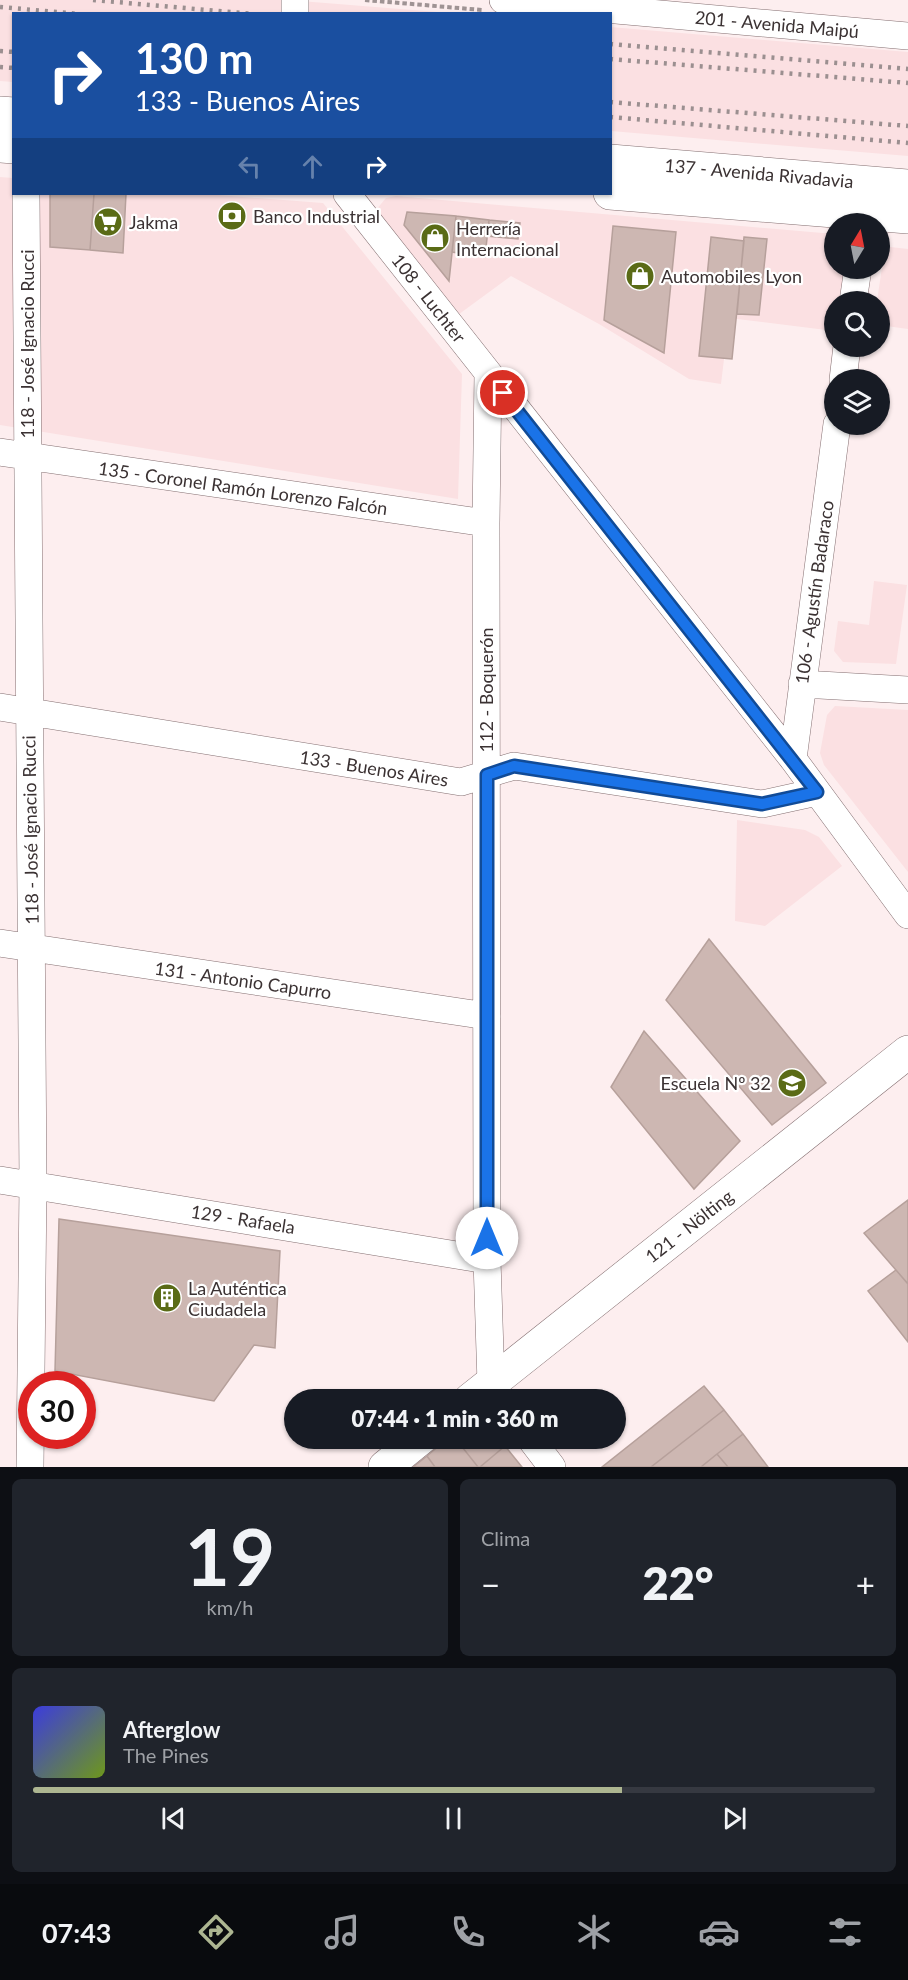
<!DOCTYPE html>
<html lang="es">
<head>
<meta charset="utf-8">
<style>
	:root { --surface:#171b24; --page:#20242c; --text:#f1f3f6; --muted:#9ea1a6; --line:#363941; --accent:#adb691 }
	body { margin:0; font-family:Lato,sans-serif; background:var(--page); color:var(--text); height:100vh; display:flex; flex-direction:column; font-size:22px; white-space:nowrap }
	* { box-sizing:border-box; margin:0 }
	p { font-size:20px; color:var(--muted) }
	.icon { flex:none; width:33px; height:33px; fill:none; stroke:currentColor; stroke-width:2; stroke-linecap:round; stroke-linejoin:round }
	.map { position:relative; height:1467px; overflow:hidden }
	.sheet { display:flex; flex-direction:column; gap:12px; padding:12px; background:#0d0f14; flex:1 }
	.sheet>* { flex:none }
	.guide { position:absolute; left:12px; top:12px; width:600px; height:183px; border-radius:0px; box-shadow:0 2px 4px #0004; background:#1a4fa0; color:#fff; overflow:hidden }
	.needle { width:39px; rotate:10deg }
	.controls { position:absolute; left:824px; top:213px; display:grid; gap:12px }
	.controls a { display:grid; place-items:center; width:66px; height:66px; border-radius:50%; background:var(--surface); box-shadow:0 2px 4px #0004; font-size:30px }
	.speed { position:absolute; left:18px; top:1371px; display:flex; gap:12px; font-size:30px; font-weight:700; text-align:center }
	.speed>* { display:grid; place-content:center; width:78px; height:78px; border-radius:50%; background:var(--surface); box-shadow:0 2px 4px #0004; line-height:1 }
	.speed .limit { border:9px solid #d22; background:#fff; color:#111 }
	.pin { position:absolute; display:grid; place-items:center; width:51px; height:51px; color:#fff; margin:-26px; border:3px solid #fff; border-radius:50%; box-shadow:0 2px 6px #0007 }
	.me { position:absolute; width:66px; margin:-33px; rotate:0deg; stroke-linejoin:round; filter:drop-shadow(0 0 4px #0008) }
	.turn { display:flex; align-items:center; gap:21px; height:126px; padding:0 24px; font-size:27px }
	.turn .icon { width:78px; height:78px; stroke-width:2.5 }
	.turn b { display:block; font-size:42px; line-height:51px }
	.lanes { display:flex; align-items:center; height:57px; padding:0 24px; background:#0003; justify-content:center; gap:30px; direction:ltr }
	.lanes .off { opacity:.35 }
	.big { font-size:45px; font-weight:800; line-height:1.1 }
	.sheet .widget { flex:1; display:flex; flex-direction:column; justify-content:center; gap:9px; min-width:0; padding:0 21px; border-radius:9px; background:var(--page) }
	.sheet .dial { align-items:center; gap:0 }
	.dial b { font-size:78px; line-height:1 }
	.song { display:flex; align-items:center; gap:18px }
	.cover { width:72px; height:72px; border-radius:9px; background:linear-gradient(135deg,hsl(240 70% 55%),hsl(80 70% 35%)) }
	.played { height:6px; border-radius:3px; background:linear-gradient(90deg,var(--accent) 70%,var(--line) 70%) }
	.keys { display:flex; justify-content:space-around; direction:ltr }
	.heat { display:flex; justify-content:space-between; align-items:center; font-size:33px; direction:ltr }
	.sheet .tiles { flex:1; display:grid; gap:12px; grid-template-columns:1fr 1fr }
	.widget:last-child { grid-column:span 2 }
	.trip { position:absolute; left:284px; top:1389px; width:342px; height:60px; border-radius:30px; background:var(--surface); box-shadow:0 2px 4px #0004; font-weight:800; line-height:60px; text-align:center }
	.menu { display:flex; height:96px; justify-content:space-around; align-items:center; background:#090b0e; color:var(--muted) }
	.menu .icon { width:42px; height:42px }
	.menu .selected { color:var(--accent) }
	.menu b { font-size:27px; color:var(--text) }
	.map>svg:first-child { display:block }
	.built { fill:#fbe0e2 }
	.building { fill:#cdb7b2; stroke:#b6a09b; stroke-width:1.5 }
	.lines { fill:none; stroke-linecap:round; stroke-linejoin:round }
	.street-casing { stroke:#846f71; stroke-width:28 }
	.secondary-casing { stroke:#846f71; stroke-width:34 }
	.primary-casing { stroke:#846f71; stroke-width:34 }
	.path { stroke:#9f9394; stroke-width:4; stroke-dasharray:4.5 3; stroke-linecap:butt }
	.street { stroke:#fff; stroke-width:27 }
	.secondary { stroke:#fff; stroke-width:33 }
	.primary { stroke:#fff; stroke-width:33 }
	.rail { stroke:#9b8f90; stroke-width:4.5; stroke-dasharray:3 6; stroke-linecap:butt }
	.route-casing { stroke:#114b97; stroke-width:15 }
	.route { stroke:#1a73e8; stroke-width:10 }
	.labels { text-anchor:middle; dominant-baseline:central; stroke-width:4.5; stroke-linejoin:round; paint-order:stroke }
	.street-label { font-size:18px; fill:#3b3233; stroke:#fff }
	.poi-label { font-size:18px; fill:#3b3233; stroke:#fff; text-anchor:start }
</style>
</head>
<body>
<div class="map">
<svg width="908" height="1467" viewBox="0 0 908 1467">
	<rect width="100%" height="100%" fill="#fdeeef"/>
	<path class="built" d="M0 0H288L450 13 14 14 13 82 0 81Z
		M610 27 908 52V156L611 131Z
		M0 177 13 178 14 194H204L323 203 462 374 458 499 0 425Z
		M396 196 834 234V268L844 269 840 301 834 302V331L729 318 721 384 689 379 599 324 511 276 451 320 375 211 386 198Z
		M890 247 908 249V329L879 325V302L877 301 884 254Z
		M874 581 907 585 896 664 843 662 834 651 838 621 869 625Z
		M835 706 908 710V872L824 765 820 753 827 715Z
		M737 820 805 830 819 837 842 866 765 926 735 921Z"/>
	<path class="building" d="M50 194H94L90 250 50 247Z
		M94 194H126L123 253 90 250Z
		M407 212 456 216 449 281 404 225Z
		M456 216 489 220 485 257 452 252Z
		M489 220 520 223 518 239 487 236Z
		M613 226 676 232 664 353 604 320Z
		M711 237 744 241 732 359 699 356Z
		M744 237 767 239 759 315 737 314Z
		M709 939 826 1083 772 1125 666 1000Z
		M644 1031 740 1141 694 1189 611 1087Z
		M908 1200V1284L864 1233Z
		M59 1219 280 1251 275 1348 254 1345 214 1401 55 1371Z
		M896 1270 908 1284V1342L868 1291Z
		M704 1386 724 1410 651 1467H602Z
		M724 1410 743 1434 717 1454 701 1467H651Z
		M743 1434 768 1467H728L717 1454Z
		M448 1438H455L478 1467H435L427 1456Z
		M455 1438H499L505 1446 480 1467H478Z
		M505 1446 522 1467H480Z
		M717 1454 728 1467H701Z
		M427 1456 435 1467H413Z"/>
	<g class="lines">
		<g class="street-casing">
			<path id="street" d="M503 0 908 36
				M295 14V0
				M26 194 33 1184 30 1467
				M347 194 793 759 908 915
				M853 302 858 268
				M488 374 486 523 487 1260 491 1383 499 1400
				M843 380 847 346
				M0 452 486 523
				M802 684 908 690
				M0 707 461 782 514 766 762 804 817 792
				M793 759 837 424
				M0 943 487 1016
				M0 1180 487 1260
				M530 1438 552 1467"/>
		</g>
		<g class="secondary-casing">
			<path id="secondary" d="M470 1400 908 1052
				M385 1467 421 1438"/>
		</g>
		<g class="primary-casing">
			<path id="primary" d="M0 113 14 114
				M0 146 14 147
				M610 161 908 186
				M610 193 908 217"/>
		</g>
		<path class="path" d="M365 0 482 10"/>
		<use href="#street" class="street"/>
		<use href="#secondary" class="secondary"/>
		<use href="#primary" class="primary"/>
		<path class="rail" d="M93 0 253 14
			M0 7 79 14
			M610 44 908 69
			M0 51 14 52
			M610 59 908 83
			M0 67 14 68
			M610 102 908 126
			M610 117 908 143"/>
	</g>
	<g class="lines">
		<g class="route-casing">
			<path id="route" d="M487 1238V775L514 766 762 804 817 792 503 393"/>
		</g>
		<use href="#route" class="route"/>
	</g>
	<defs>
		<g id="bank-disc" transform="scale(1.5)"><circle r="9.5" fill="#5a6b16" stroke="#fff"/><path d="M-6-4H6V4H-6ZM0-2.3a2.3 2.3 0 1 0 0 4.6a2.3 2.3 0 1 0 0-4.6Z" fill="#fff"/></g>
		<g id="supermarket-disc" transform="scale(1.5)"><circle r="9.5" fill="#5a6b16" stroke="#fff"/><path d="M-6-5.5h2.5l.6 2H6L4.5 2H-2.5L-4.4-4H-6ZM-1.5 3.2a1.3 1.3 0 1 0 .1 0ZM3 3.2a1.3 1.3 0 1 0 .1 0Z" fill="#fff"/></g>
		<g id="shop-disc" transform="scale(1.5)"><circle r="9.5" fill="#5a6b16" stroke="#fff"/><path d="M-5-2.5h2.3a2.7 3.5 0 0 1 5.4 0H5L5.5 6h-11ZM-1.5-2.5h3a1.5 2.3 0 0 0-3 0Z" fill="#fff"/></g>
		<g id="school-disc" transform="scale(1.5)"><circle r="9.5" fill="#5a6b16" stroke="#fff"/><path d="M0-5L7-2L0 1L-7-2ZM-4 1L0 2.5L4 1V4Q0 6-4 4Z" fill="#fff"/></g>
		<g id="building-disc" transform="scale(1.5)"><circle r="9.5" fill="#5a6b16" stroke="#fff"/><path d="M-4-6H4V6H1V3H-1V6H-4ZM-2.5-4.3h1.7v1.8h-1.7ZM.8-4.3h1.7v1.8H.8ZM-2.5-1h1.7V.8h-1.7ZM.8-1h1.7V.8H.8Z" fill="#fff"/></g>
	</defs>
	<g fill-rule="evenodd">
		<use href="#bank-disc" x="232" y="216"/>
		<use href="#supermarket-disc" x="108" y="222"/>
		<use href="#shop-disc" x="435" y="238"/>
		<use href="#shop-disc" x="640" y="276"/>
		<use href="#school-disc" x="792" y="1083"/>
		<use href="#building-disc" x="167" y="1298"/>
	</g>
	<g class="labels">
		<g class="street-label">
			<text transform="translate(777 24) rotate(5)">201 - Avenida Maipú</text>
			<text transform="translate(759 173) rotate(5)">137 - Avenida Rivadavia</text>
			<text transform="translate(429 298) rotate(52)">108 - Luchter</text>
			<text transform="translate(27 344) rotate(-90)">118 - José Ignacio Rucci</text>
			<text transform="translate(243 488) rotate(8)">135 - Coronel Ramón Lorenzo Falcón</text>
			<text transform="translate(814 592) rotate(-82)">106 - Agustín Badaraco</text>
			<text transform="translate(486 690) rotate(-90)">112 - Boquerón</text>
			<text transform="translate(374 768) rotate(9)">133 - Buenos Aires</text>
			<text transform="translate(30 830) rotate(-91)">118 - José Ignacio Rucci</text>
			<text transform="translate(243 980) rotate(8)">131 - Antonio Capurro</text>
			<text transform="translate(243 1219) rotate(9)">129 - Rafaela</text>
			<text transform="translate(689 1226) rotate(-38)">121 - Nölting</text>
		</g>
		<g class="poi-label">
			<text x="253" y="216">Banco Industrial</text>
			<text x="129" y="222">Jakma</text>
			<text x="456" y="228">Herrería<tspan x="456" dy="21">Internacional</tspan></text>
			<text x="661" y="276">Automobiles Lyon</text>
			<text x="771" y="1083" text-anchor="end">Escuela Nº 32</text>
			<text x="188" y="1288">La Auténtica<tspan x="188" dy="21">Ciudadela</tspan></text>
		</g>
	</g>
</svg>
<div class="controls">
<a><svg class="needle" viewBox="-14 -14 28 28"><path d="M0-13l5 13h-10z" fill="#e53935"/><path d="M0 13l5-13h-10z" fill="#9ea1a6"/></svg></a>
<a><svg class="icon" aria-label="search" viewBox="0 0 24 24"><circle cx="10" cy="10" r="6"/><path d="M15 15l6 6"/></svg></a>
<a><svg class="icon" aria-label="layers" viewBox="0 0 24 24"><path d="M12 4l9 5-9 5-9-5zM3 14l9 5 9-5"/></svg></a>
</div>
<div class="speed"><div class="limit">30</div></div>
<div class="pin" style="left:503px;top:393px;background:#d93025"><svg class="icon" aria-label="arrive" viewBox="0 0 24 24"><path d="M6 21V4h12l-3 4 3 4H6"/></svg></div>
<svg class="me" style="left:487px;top:1238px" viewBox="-20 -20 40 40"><circle r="19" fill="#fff"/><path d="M0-13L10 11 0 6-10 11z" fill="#1a73e8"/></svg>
<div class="trip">07:44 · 1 min · 360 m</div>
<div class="guide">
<div class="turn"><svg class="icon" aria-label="right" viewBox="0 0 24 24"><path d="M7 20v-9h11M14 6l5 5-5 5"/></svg><div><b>130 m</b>133 - Buenos Aires</div></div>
<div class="lanes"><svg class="icon off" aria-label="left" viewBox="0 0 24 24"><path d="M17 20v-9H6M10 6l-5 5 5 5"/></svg><svg class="icon off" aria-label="ahead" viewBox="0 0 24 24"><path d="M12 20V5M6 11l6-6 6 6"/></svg><svg class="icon" aria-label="right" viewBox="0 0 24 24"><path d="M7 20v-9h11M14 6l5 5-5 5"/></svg></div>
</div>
</div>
<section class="sheet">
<div class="tiles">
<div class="widget dial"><b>19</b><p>km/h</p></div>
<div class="widget"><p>Clima</p>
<div class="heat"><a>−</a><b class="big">22°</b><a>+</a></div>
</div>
<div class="widget">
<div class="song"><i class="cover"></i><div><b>Afterglow</b><p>The Pines</p></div></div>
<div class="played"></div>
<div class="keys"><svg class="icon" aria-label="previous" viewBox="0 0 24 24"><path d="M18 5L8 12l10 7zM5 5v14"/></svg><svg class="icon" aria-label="pause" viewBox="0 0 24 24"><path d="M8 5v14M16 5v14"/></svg><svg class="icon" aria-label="next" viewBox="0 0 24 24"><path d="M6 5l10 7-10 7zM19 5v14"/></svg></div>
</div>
</div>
</section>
<nav class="menu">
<b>07:43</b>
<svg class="icon selected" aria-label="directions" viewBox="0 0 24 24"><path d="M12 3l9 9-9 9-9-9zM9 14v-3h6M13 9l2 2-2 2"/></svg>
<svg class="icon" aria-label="music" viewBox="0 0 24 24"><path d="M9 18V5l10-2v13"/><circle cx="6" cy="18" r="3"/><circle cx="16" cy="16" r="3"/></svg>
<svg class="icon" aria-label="phone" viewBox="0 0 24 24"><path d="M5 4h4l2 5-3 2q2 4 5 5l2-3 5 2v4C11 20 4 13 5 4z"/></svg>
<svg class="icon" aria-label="climate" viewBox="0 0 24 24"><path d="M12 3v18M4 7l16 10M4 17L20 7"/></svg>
<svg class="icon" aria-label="car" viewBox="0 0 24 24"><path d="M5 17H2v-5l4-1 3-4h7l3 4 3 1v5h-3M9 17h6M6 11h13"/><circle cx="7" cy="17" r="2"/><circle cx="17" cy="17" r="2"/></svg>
<svg class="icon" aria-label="filters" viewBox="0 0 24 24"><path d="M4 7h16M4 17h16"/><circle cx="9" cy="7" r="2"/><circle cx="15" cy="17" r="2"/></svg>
</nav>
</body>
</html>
